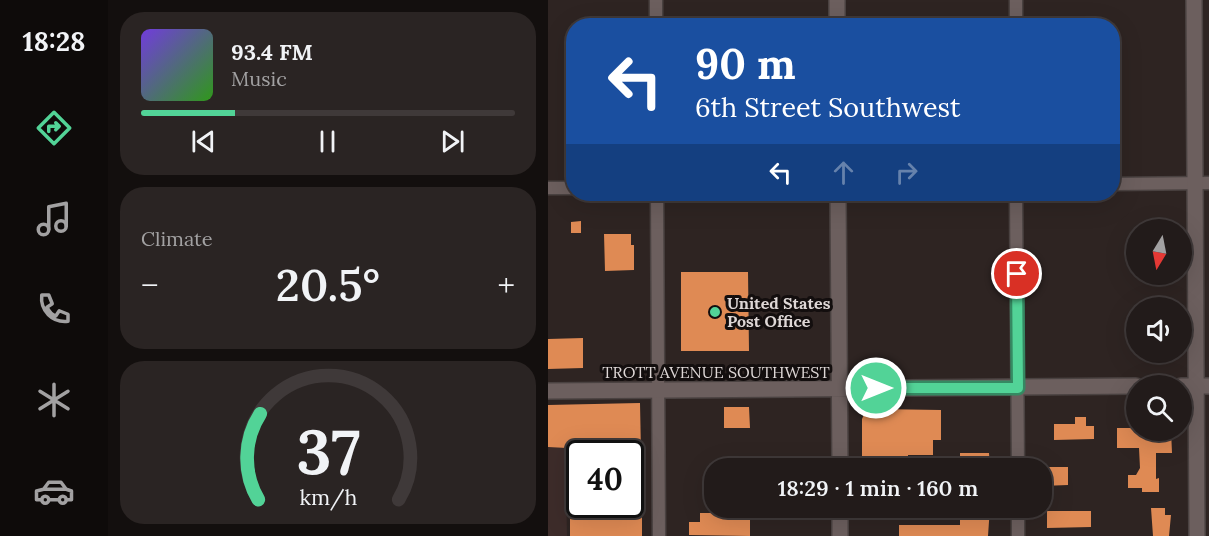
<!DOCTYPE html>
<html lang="en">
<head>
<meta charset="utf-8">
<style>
	:root { --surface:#221b1a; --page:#2a2423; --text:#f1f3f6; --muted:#a2a1a2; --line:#3f3939; --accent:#52d397 }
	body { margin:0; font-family:Lora,serif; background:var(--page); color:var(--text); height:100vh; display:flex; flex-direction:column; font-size:22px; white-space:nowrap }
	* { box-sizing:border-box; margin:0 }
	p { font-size:20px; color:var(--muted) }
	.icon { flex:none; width:33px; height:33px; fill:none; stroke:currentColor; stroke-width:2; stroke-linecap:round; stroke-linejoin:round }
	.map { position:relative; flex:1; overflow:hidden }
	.details { display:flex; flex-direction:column; gap:12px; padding:12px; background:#130f0e; width:440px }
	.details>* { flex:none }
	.hud { position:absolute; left:18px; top:18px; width:554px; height:183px; border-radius:24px; box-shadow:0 6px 24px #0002,0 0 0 2px var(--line); background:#1a4fa0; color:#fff; overflow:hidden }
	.needle { width:39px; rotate:190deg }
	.fabs { position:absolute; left:578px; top:219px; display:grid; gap:12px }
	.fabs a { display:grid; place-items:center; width:66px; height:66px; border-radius:50%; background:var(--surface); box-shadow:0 6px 24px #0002,0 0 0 2px var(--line); font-size:30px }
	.speed { position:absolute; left:18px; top:440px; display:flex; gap:12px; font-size:30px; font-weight:700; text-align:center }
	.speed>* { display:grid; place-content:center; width:78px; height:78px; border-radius:50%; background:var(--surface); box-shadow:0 6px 24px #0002,0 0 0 2px var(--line); line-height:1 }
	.speed .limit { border:3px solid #111; border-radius:9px; background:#fff; color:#111 }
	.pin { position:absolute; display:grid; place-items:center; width:51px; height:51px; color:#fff; margin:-26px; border:3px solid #fff; border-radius:50%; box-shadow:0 2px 6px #0007 }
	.me { position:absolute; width:66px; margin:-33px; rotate:90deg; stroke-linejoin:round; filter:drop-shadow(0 0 4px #0008) }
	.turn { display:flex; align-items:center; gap:21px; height:126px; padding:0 30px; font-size:27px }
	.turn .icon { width:78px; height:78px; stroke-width:2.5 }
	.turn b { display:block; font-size:42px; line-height:51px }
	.lanes { display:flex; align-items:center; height:57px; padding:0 30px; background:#0003; justify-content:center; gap:30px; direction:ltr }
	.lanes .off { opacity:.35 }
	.big { font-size:45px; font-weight:600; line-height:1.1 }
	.details .widget { flex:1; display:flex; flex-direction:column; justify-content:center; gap:9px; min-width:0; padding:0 21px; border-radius:24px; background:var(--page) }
	.details .dial { align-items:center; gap:0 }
	.dial svg { height:156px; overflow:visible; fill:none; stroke:var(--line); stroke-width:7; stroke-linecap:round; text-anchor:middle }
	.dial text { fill:var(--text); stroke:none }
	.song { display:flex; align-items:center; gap:18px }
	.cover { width:72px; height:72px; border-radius:9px; background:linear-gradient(135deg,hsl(260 70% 55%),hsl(110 70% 35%)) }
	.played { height:6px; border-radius:3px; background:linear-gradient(90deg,var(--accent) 25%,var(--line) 25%) }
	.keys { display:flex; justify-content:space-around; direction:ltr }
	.heat { display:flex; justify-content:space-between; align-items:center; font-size:33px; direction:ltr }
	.trip { position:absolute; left:156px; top:458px; width:348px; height:60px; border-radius:24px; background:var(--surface); box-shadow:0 6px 24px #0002,0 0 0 2px var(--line); font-weight:600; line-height:60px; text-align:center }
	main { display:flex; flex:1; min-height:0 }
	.menu { display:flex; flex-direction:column; width:108px; justify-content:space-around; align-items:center; background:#0e0b0a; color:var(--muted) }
	.menu .icon { width:42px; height:42px }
	.menu .selected { color:var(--accent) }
	.menu b { font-size:27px; color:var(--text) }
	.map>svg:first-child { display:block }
	.built { fill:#3d2c2a }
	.building { fill:#df8a54 }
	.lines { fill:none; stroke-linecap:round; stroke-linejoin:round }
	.street-casing { stroke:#4a4241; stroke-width:15 }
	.secondary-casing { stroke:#4a4241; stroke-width:18 }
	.street { stroke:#6c5f5e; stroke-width:12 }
	.secondary { stroke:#6c5f5e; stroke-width:15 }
	.route-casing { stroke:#358962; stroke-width:15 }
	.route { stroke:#52d397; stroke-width:10 }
	.poi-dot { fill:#52d397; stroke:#130e0e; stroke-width:2 }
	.labels { text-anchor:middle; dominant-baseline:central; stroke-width:6; stroke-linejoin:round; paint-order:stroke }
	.poi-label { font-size:16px; font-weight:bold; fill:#ded7d6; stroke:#130e0e; text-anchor:start }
	.street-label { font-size:16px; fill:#ded7d6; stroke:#130e0e }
</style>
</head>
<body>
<main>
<nav class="menu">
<b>18:28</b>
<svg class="icon selected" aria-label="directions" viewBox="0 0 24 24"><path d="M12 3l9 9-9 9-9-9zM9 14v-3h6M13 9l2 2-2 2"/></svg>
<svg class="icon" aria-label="music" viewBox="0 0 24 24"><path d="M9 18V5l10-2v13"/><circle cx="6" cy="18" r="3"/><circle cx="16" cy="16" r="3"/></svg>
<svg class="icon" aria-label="phone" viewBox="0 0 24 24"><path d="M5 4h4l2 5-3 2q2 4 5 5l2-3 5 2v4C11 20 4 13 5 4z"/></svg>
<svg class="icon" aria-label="climate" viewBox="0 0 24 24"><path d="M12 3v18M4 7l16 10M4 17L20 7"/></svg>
<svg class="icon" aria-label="car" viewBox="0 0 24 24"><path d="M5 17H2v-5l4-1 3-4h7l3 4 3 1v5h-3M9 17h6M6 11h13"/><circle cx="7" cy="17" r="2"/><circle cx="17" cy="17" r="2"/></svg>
</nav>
<section class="details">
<div class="widget">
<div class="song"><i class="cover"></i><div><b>93.4 FM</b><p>Music</p></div></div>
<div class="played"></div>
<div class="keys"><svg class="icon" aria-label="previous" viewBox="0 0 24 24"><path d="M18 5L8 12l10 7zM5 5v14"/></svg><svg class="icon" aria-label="pause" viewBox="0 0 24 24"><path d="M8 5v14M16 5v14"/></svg><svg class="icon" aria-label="next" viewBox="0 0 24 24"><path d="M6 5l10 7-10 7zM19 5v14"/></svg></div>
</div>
<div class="widget"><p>Climate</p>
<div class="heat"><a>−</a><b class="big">20.5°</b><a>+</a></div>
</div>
<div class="widget dial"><svg viewBox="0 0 100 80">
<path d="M14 69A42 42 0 1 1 86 69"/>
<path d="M14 69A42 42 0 0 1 15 25" stroke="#52d397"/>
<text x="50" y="56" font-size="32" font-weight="700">37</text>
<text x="50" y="72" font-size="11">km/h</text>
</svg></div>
</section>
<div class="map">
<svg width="662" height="536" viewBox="0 0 662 536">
	<rect width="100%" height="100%" fill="#2e2422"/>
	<path class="built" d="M92 403 93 483H83L82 453H32L31 483H18L19 536H0V405Z"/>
	<path class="building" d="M33 221V233H23V222Z
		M56 234H83V245H86V270L57 271Z
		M133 272H200L201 351H133Z
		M35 338V368L0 369V339Z
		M92 403 93 453 82 473V453H32V465H18L19 448 0 447V405Z
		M176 407H201L202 428H176Z
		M329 409 393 410V440H385V455H360V468H314V419L317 412Z
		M527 417H538V426H546V439L506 440V424H527Z
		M569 428H588V430H623L624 453H608V479L611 478V492H594V488H580V475H588L592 468 591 448H569Z
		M412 453H441L442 468H412Z
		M494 467H520V485L494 486Z
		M82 486H94V536H22V487H32V504H82Z
		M179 507H202V536L141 535V522H152V513H179Z
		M326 507H353V518H326Z
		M412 507H442L440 536H351V525H412Z
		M603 508H617V515H623L621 536H605Z
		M499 511H543V527L499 528Z"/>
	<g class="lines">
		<g class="street-casing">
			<path id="street" d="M108 0V26
				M468 26V0
				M564 184 662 183
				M0 188H26
				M109 194 111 536
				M468 194 470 468
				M470 507V536"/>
		</g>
		<g class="secondary-casing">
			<path id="secondary" d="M289 0V26
				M646 0 649 536
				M290 194 292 468
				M633 386H662
				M0 391 588 386
				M292 507V536"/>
		</g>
		<use href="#street" class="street"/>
		<use href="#secondary" class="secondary"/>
	</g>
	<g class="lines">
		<g class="route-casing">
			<path id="route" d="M328 388H470L469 274"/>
		</g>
		<use href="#route" class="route"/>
	</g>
	<circle class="poi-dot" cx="167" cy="312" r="6"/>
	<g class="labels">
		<g class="poi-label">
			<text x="179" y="303">United States<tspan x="179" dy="18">Post Office</tspan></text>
		</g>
		<g class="street-label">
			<text x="168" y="372">TROTT AVENUE SOUTHWEST</text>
		</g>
	</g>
</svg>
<div class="fabs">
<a><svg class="needle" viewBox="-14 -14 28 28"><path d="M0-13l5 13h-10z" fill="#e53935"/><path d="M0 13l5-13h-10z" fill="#a2a1a2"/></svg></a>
<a><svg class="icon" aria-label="sound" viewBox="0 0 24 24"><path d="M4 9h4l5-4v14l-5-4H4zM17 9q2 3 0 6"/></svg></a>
<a><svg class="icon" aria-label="search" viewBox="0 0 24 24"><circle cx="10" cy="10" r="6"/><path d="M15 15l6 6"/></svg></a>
</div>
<div class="speed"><div class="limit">40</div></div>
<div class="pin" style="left:469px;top:274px;background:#d93025"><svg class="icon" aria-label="arrive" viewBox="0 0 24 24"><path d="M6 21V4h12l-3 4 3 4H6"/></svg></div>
<svg class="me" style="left:328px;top:388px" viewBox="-20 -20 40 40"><circle r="17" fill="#52d397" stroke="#fff" stroke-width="3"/><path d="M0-11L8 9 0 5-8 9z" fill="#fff"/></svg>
<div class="trip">18:29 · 1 min · 160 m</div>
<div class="hud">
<div class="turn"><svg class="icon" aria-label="left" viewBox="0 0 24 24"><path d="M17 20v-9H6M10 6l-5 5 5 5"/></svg><div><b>90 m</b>6th Street Southwest</div></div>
<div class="lanes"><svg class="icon" aria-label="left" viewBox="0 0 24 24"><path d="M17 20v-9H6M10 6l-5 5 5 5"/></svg><svg class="icon off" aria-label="ahead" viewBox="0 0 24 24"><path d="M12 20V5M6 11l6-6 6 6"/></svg><svg class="icon off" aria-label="right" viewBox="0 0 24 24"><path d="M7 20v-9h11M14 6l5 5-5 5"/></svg></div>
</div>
</div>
</main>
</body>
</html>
